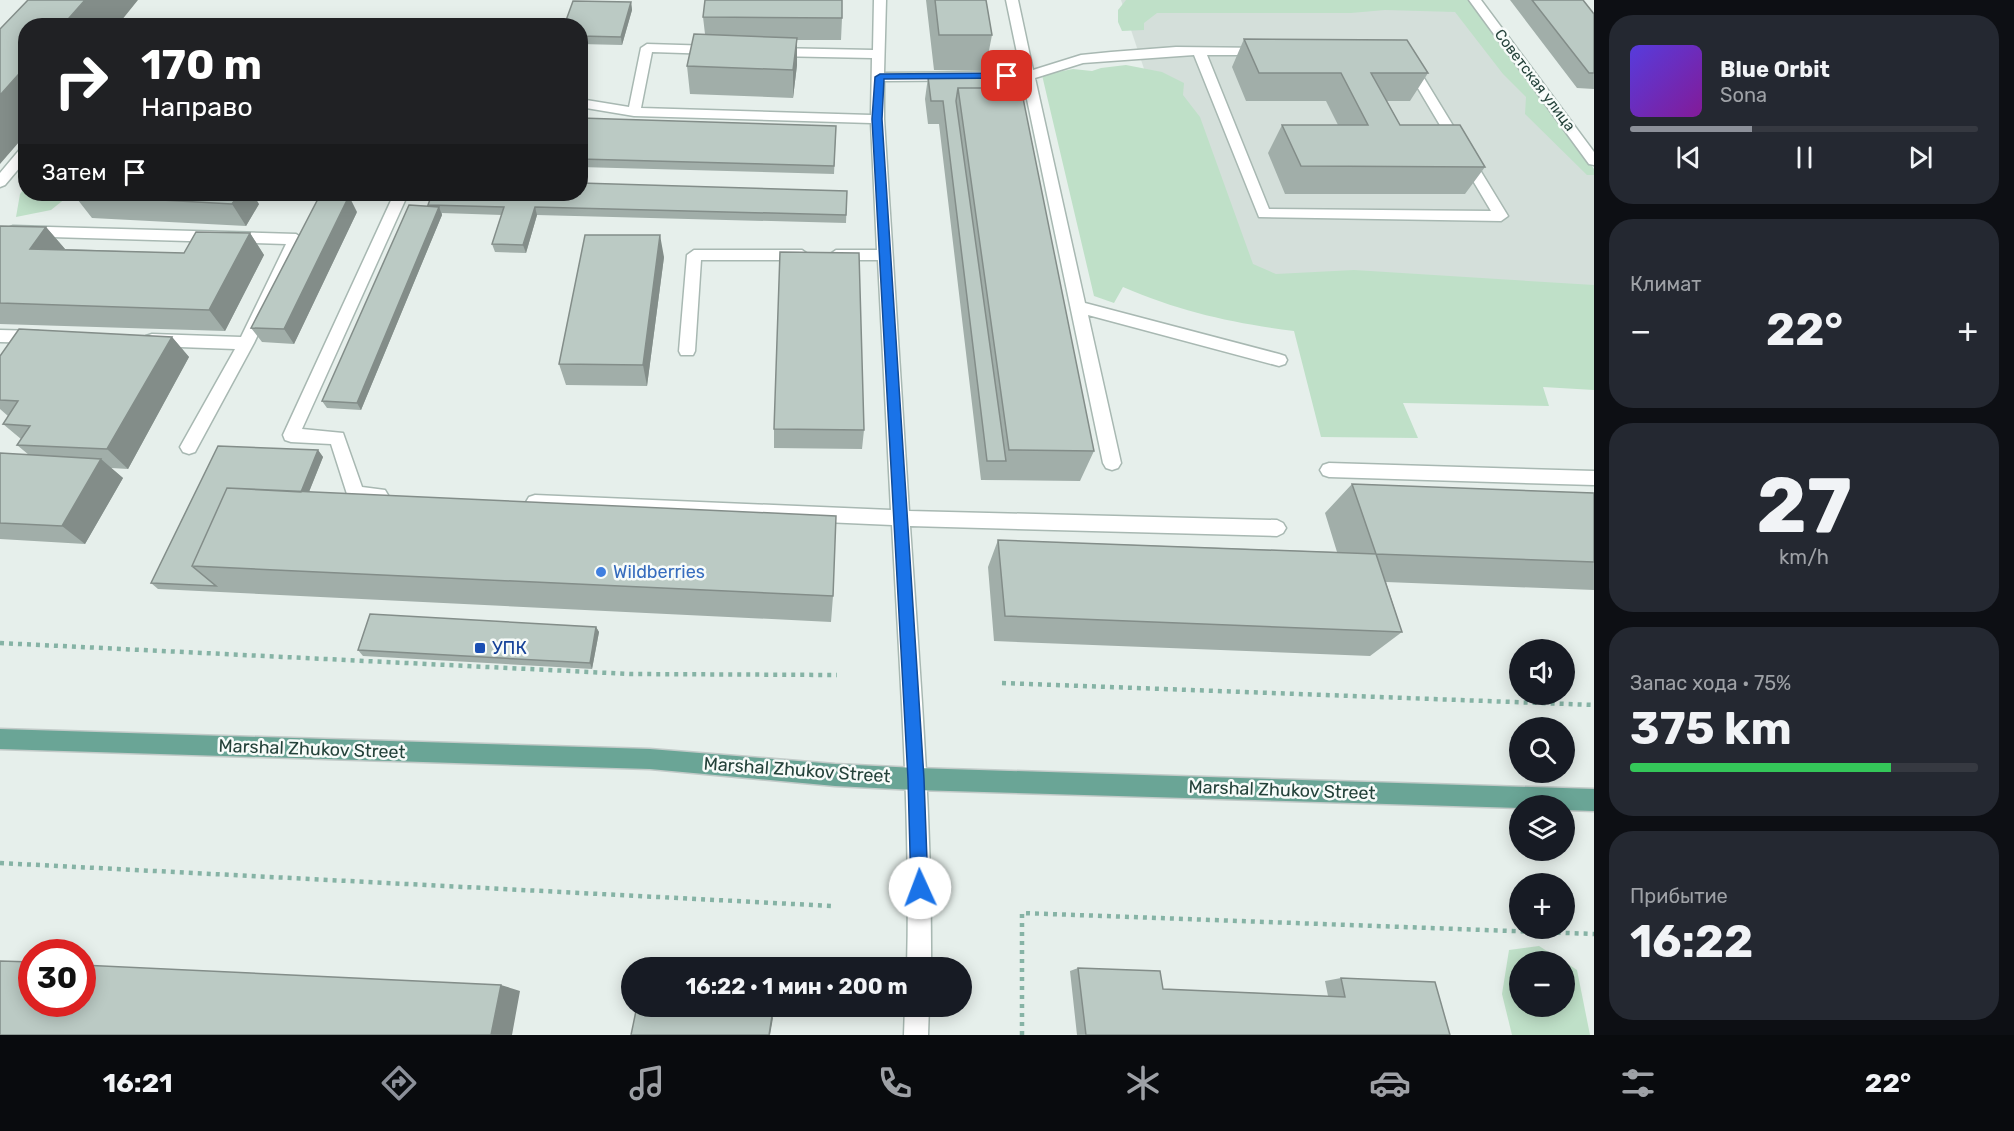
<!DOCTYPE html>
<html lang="ru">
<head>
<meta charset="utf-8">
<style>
	:root { --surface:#171b24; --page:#242831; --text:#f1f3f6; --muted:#9ea1a6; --line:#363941; --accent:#8c9099 }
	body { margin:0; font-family:Rubik,sans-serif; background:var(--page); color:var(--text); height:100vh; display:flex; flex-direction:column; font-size:22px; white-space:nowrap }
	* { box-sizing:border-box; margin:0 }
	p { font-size:20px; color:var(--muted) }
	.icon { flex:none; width:33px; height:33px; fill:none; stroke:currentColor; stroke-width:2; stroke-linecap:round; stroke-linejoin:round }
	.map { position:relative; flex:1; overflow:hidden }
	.panel { display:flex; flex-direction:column; gap:15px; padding:15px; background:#0d0f14; width:420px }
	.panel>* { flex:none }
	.banner { position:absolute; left:18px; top:18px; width:570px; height:183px; border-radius:24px; box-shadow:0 3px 15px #0003; background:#202124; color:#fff; overflow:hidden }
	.tools { position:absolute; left:1509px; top:639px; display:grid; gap:12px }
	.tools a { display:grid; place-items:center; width:66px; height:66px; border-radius:50%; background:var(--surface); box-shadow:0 3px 15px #0003; font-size:30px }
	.speed { position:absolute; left:18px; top:939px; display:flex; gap:12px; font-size:30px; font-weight:700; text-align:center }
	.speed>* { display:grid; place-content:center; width:78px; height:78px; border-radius:50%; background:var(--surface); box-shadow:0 3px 15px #0003; line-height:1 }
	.speed .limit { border:9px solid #d22; background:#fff; color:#111 }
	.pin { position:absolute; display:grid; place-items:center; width:51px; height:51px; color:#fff; margin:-26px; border-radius:12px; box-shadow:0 3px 9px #0006 }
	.me { position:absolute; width:66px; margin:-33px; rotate:358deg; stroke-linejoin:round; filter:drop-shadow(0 0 4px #0008) }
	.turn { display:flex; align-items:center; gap:21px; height:126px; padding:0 24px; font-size:27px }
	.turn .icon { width:78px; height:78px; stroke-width:2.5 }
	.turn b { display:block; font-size:42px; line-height:51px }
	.then { display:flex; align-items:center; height:57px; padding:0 24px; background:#0003; gap:12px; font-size:22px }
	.big { font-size:45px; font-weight:700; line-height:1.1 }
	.panel .tile { flex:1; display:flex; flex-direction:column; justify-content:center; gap:9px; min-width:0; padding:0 21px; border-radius:24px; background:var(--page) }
	.panel .dial { align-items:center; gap:0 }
	.dial b { font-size:78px; line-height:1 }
	.song { display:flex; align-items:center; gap:18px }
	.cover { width:72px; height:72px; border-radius:9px; background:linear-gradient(135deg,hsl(250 70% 55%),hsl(290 70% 35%)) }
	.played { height:6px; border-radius:3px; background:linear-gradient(90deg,var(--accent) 35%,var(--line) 35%) }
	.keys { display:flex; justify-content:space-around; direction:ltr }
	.heat { display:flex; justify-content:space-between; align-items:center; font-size:33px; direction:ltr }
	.charge { height:9px; border-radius:4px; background:linear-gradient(90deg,#34c759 75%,var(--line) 0) }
	.trip { position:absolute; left:621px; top:957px; width:351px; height:60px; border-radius:30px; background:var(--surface); box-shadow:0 3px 15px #0003; font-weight:700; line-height:60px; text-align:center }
	.tabs { display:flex; height:96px; justify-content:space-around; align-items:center; background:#090b0e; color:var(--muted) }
	.tabs .icon { width:42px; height:42px }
	.tabs .selected { color:var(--accent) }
	.tabs b { font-size:27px; color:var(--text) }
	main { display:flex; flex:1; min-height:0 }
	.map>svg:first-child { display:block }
	.built { fill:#d4dfda }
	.green { fill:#bfe0c8 }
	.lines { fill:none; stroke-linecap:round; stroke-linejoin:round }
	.minor-casing { stroke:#a8b8b2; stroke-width:3 }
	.major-casing { stroke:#c2cac8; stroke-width:3 }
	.path { stroke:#86b3a5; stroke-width:4.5; stroke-dasharray:4 5; stroke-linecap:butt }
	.minor { fill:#fff; fill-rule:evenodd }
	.major { fill:#6aa596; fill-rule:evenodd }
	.wall { fill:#a1aea9 }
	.shaded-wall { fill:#838d89 }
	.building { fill:#bbcac4; stroke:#838d89; stroke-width:1.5 }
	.route { fill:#1a73e8; stroke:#114b97; stroke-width:1.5 }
	.shop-dot { fill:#3f7fe0; stroke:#f7fbf9; stroke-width:2 }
	.transit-dot { fill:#1a4fb4; stroke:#f7fbf9; stroke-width:2 }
	.labels { text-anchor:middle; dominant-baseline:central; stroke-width:5; stroke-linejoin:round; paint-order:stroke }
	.far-street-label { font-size:15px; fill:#24423a; stroke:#f7fbf9 }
	.shop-label { font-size:18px; fill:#366cbe; stroke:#f7fbf9; text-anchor:start }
	.transit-label { font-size:18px; fill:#164399; stroke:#f7fbf9; text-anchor:start }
	.street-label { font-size:18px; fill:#24423a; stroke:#f7fbf9 }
</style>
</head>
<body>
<main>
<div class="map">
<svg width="1594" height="1035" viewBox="0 0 1594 1035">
	<rect width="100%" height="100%" fill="#e6efeb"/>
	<path class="built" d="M1121 0H1467L1594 172V300L1221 299Z"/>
	<path class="green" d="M1126 0H1471L1594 169V175H1587L1525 114 1526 97 1503 74 1455 12 1385 10 1351 13H1157L1144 23V30L1122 31 1118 22V10Z
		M1126 65 1162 72 1184 83 1183 95 1200 117 1253 264 1276 274 1354 270 1594 285V390L1543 387 1549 406 1403 403 1418 438 1321 437 1294 331C1232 323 1181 312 1123 287L1114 303 1094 296 1042 75 1073 69 1092 71 1101 68Z
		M25 187 26 194H71L51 210 16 217 20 194Z
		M1539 946 1563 961 1520 962V1006H1564L1565 962 1577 970 1590 1035H1512L1502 994 1509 950Z"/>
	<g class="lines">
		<g class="minor-casing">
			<path id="minor" d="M874 0H886L884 73 1021 72 1006 0H1018L1033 70 1081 55 1111 52 1176 47 1266 48 1268 51 1262 55H1207L1269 209 1491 211 1403 63 1405 60H1413L1508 216 1501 221 1259 217 1194 55 1083 63 1035 78 1085 303 1279 354 1285 356 1287 360 1285 364 1279 366 1088 315 1121 463 1118 468 1112 470 1106 468 1103 463 1023 80 884 81V119L909 511 1277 520 1283 523 1286 528 1283 533 1277 536 910 526C920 673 932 820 931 968H907C911 820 900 673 892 525L535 509 529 507 526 502 529 497 535 495 891 510 878 260H836L829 255 836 250H877L871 123 634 116 580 107V99L629 107 641 48 647 44 714 46 720 50 714 54 652 52 641 108 871 115 872 58 774 56 768 52 774 48 873 50Z
				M1469 0H1481L1594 152V165L1589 164Z
				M26 147V160L5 185 0 187V173L21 148Z
				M394 194H408L302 429 343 433 362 487 385 490 388 495 385 500C375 504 360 503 350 499L347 494 331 444 291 442 285 440 283 435Z
				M13 226 296 234 303 239 254 343 195 452 189 454 183 452 180 447 235 349 152 346 146 344 144 340 146 336 152 334 241 337 286 244 17 236 5 253 0 254C0 243 0 230 13 226Z
				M694 250H802L809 255 802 260H701L695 351 693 355H681L679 351 687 255Z
				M0 330 38 331 44 333 46 337 44 341 38 343 0 342Z
				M1329 463 1594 471V485L1329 477 1323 475 1320 470 1323 465Z
				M905 1006H929L928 1035H904Z"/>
		</g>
		<g class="major-casing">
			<path id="major" d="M0 729 650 749 835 764 916 768 1594 789V811L1564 810V806H1520V808L916 790 835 786 650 769 0 749Z"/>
		</g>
		<path class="path" d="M0 643 630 674 837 675
			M1002 683 1594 705
			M0 863 832 906
			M1022 1035V913L1594 934"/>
		<use href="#minor" class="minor"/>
		<use href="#major" class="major"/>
	</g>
	<path class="wall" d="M926 0H986L992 35 985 71 934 70Z
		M1510 0H1583L1594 14V89L1577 88Z
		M631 2 632 10 622 45 580 44V26Z
		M703 17 842 18 841 40H797V65L793 98 690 94 687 66 705 34Z
		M1244 39 1428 73 1410 101H1387L1400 125 1485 167 1465 194H1285L1268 153 1282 125H1338L1326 101H1246L1232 67Z
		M928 77H1013L1094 451 1080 481 981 480 939 124H928L925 99Z
		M580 118 836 126 834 174 580 167Z
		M847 191 846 223 537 215 526 253 495 252 492 244 502 215 442 213V215L361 410 327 408 322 401 428 206V205Z
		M74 195 259 204 246 226 92 218Z
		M357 212 294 344 262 342 251 328Z
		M0 226 46 227 65 249 184 253 250 233 264 255 225 331 0 324Z
		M664 257 647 386 566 385 559 364Z
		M172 337 189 357 128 469 111 468 123 478 85 544 0 539V453L29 455 17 445 21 439 3 424 8 416 0 409V356Z
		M774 429 864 430 862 449 774 448Z
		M318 450 323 457 309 492 833 596 831 622 158 589 151 583Z
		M1352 484 1594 493V590L1386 582 1402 632 1370 656 994 641 988 567 998 540 1337 552 1325 513Z
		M596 627 599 632 592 669 363 656 358 650Z
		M1078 968 1163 989 1328 996 1325 981 1341 978 1450 1035H1077L1070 971Z"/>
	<path class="shaded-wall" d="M85 0H138L117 26H62Z
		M631 2 632 10 622 45 621 37Z
		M797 38V65L793 98V70Z
		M26 66V134L0 164V95Z
		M238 194H253L259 204 246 226 232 204Z
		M349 196 357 212 294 344 284 329Z
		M439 207 442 215 361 410 357 403Z
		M535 207 537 215 526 253 523 245Z
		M46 227 65 249H30Z
		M250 233 264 255 225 331 209 310Z
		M660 235 664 257 647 386 643 365Z
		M172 337 189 357 128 469 107 449Z
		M318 450 323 457 298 519 292 513Z
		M101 459 123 478 85 544 62 526Z
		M596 627 599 632 592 669 590 663Z
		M501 985 520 991 512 1035H491Z
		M772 1016 773 1018 770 1035H769Z"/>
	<path class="building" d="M28 0H85L62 26H26V66L0 95V29Z
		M705 0H842V18L703 17Z
		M935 0H986L992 35H939Z
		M1532 0H1583L1594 14V73H1589Z
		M573 1 631 2 621 37 580 36V26H564Z
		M694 34 797 38 793 70 687 66Z
		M1244 39 1407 40 1428 73H1371L1400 125H1460L1485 167 1301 166 1282 125H1368L1341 73H1259Z
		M928 77H1013L1015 88H958L956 101 1006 461H987L943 101H931Z
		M958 88H1021L1094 451 1009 450Z
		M580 118 836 126 834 166 580 159Z
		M580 183 847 191 846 215 535 207 523 245 492 244 504 207 428 205 432 194H580Z
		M75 194H239L232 204 74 195Z
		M320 195 349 196 284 329 251 328Z
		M409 205 439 207 357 403 322 401Z
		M0 226 46 227 30 249 184 253 196 232 250 233 209 310 0 303Z
		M585 235H660L643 365 559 364Z
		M780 252 859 253 864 430 774 429Z
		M19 329 172 337 107 449 17 445 30 426 3 424 18 401 0 400V356Z
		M218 446 318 450 301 492 227 488 192 566 216 586 151 583Z
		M0 453 101 459 62 526 0 523Z
		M1352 484 1594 493V562L1376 554 1402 632 1005 616 998 540 1376 554Z
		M227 488 836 516 833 596 192 566Z
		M370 614 596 627 590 663 358 650Z
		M0 961 32 962V1004H82V965L501 985 491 1035H0Z
		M1078 968 1160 971 1163 989 1345 997 1341 978 1435 982 1450 1035H1086Z
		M637 1006H717L772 1016 769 1035H631Z"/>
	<path class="route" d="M1007 73 1012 76 1011 78 884 79 882 119 924 779 928 888 926 894 920 896 914 894 911 888 908 779 872 119 875 77 880 74Z"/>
	<circle class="shop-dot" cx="601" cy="572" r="6"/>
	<rect class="transit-dot" x="474" y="642" width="12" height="12" rx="3"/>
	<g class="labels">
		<g class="far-street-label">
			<text transform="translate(1535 80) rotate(53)">Советская улица</text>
		</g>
		<g class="shop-label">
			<text x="613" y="572">Wildberries</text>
		</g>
		<g class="transit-label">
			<text x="492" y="648">УПК</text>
		</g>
		<g class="street-label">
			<text transform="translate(312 749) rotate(2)">Marshal Zhukov Street</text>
			<text transform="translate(797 770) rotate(4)">Marshal Zhukov Street</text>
			<text transform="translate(1282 790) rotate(2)">Marshal Zhukov Street</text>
		</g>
	</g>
</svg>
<div class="tools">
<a><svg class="icon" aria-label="sound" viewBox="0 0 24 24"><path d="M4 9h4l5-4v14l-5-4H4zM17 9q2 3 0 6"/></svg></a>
<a><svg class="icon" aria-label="search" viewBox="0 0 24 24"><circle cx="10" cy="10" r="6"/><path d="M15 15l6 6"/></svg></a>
<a><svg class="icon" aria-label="layers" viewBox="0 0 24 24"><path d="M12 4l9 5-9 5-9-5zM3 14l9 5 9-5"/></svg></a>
<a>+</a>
<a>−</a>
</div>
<div class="speed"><div class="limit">30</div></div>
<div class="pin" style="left:1007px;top:76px;background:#d93025"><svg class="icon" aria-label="arrive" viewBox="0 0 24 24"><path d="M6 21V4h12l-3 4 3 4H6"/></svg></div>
<svg class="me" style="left:920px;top:888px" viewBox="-20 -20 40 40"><circle r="19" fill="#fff"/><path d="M0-13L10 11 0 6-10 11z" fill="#1a73e8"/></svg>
<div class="trip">16:22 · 1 мин · 200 m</div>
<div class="banner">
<div class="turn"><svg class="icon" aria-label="right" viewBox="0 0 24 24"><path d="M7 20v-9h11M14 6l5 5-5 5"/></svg><div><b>170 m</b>Направо</div></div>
<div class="then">Затем<svg class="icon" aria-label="arrive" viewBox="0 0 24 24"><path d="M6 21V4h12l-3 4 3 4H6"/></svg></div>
</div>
</div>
<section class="panel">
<div class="tile">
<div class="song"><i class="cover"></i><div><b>Blue Orbit</b><p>Sona</p></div></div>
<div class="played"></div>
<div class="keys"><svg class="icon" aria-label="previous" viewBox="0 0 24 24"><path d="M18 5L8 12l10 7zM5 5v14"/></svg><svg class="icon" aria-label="pause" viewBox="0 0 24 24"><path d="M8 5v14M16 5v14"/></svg><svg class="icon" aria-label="next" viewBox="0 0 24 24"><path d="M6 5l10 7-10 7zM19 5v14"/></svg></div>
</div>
<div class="tile"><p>Климат</p>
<div class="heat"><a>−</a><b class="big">22°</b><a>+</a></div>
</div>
<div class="tile dial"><b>27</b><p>km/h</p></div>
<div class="tile"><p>Запас хода · 75%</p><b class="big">375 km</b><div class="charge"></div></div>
<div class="tile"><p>Прибытие</p><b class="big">16:22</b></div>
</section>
</main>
<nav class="tabs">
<b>16:21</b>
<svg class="icon selected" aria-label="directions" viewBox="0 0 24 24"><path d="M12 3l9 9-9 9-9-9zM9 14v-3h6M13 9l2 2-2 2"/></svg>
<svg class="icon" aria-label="music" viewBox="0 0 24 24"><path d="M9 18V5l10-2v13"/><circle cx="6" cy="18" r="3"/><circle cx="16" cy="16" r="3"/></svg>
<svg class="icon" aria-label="phone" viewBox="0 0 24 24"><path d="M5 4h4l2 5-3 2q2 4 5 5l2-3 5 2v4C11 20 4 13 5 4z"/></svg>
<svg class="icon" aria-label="climate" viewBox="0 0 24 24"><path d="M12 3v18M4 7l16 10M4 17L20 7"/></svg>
<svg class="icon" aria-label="car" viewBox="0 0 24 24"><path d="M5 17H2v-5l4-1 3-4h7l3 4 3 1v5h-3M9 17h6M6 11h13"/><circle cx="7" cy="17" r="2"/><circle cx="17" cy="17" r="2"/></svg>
<svg class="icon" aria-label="filters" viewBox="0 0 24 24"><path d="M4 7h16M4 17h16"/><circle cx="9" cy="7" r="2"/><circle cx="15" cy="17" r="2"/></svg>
<b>22°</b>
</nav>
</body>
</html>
